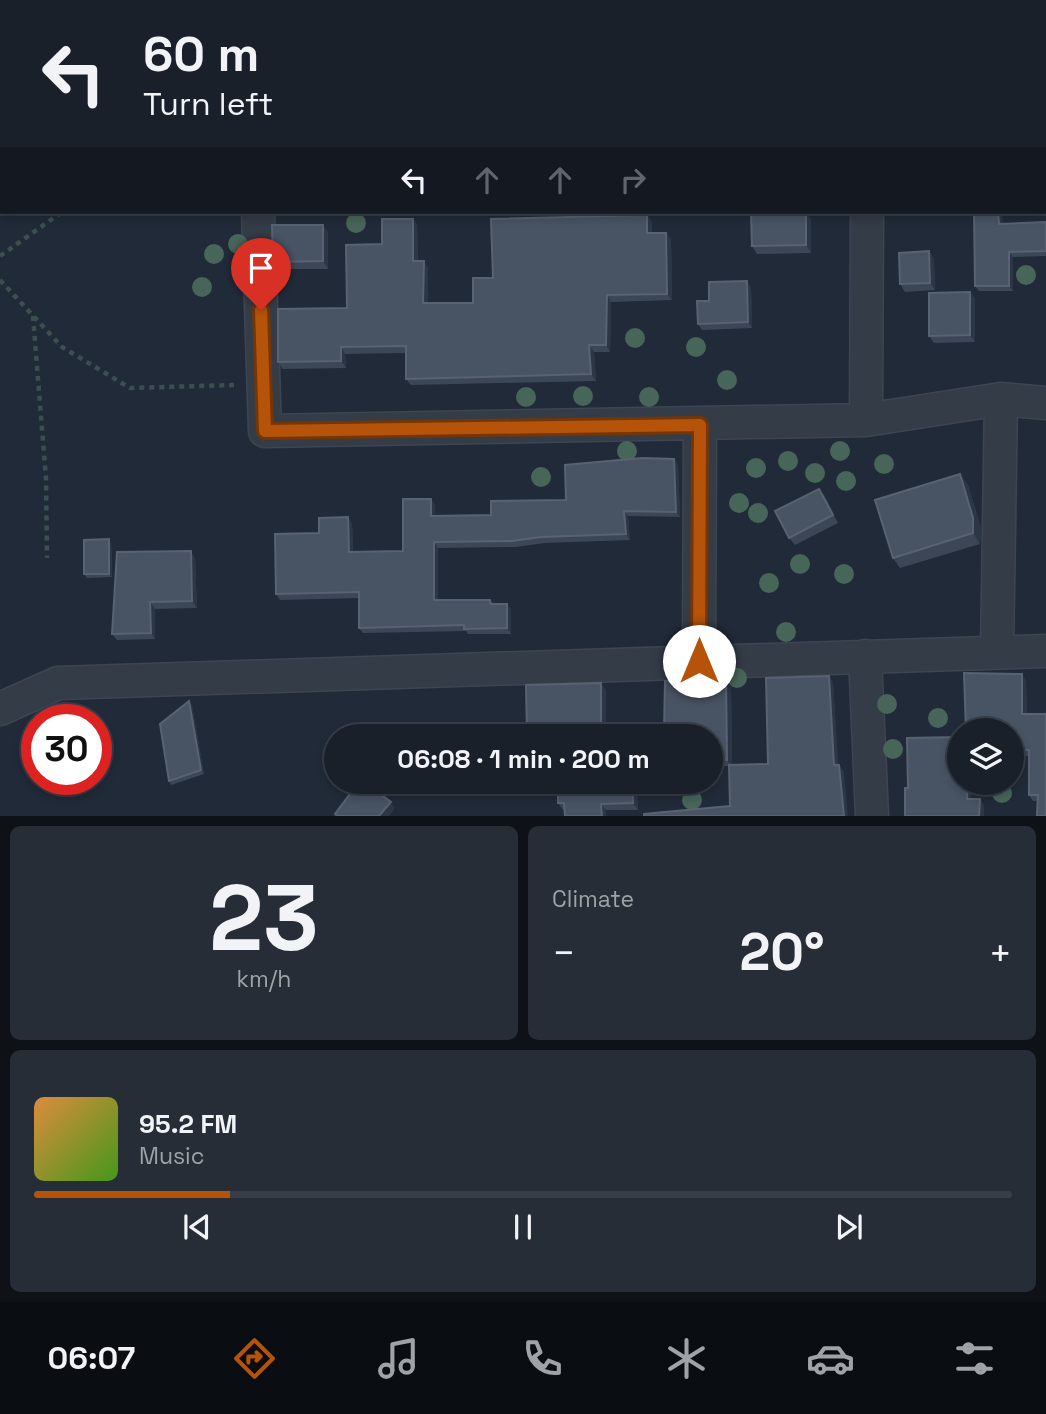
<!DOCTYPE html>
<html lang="en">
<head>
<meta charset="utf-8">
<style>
	:root { --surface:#19202a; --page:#262d36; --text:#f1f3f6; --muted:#9fa3a8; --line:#373e47; --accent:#b45309 }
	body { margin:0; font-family:"Space Grotesk",sans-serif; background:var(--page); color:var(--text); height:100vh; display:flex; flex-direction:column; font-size:26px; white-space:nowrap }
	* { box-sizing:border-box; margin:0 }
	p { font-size:23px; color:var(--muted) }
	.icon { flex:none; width:38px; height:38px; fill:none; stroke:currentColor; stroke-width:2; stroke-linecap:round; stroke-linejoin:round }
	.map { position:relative; height:816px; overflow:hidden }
	.side { display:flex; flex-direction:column; gap:10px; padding:10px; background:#0e1217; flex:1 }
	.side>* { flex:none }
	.banner { position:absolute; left:0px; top:0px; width:1046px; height:214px; box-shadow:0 4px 10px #0003,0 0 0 2px var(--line); background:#19202a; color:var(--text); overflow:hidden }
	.controls { position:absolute; left:947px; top:718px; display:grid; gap:14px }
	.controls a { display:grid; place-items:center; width:77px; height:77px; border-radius:50%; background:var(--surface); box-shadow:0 4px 10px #0003,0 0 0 2px var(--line); font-size:35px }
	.speed { position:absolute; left:21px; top:704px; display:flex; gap:14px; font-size:35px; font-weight:700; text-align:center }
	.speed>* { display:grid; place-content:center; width:91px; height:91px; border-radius:50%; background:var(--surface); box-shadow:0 4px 10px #0003,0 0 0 2px var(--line); line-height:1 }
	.speed .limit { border:10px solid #d22; background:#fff; color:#111 }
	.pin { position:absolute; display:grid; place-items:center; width:60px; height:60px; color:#fff; margin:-72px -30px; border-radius:50% 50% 50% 0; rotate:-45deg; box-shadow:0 0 7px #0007 }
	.pin .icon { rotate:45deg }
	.me { position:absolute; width:77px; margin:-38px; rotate:0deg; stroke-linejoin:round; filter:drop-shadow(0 0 5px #0008) }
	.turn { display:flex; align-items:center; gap:24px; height:147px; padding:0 28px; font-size:32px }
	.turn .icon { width:91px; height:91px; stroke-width:2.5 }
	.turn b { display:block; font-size:49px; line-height:60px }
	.lanes { display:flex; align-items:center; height:66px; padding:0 28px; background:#0003; justify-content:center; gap:35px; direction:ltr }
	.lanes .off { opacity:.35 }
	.big { font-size:52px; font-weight:700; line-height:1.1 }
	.side .card { flex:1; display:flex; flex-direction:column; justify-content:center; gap:10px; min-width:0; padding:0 24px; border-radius:10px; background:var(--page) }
	.side .dial { align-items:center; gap:0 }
	.dial b { font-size:91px; line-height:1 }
	.song { display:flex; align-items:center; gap:21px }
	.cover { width:84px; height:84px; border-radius:10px; background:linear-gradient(135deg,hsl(30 70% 55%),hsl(100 70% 35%)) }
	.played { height:7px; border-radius:4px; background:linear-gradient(90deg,var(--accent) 20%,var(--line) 20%) }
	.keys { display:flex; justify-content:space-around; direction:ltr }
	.heat { display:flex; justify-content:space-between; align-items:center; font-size:38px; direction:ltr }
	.side .tiles { flex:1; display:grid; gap:10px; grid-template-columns:1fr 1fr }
	.card:last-child { grid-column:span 2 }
	.trip { position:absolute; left:324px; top:724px; width:399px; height:70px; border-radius:35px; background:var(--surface); box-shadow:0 4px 10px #0003,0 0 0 2px var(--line); font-weight:700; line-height:70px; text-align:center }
	.tabs { display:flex; height:112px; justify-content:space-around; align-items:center; background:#0a0d11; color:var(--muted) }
	.tabs .icon { width:49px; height:49px }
	.tabs .on { color:var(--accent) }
	.tabs b { font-size:32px; color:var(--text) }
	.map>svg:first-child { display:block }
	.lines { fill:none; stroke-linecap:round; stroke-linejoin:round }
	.street-casing { stroke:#3e4552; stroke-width:35 }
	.secondary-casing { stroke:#3e4552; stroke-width:42 }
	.path { stroke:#3b4f51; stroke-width:4.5; stroke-dasharray:5 5; stroke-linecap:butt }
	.street { stroke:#343c48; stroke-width:32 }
	.secondary { stroke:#424b5b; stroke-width:38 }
	.tree { fill:#476558 }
	.wall { fill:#3c4657 }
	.shaded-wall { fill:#2c3646 }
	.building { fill:#485363; stroke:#586272; stroke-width:2 }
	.route-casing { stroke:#753606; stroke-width:18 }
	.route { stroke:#b45309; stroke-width:12 }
</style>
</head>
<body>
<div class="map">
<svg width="1046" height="816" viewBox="0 0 1046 816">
	<rect width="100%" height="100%" fill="#212a38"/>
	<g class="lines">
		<g class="street-casing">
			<path id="street" d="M855 0V2
				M1045 164H1046
				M258 212 265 431 866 420 1001 399 1046 403
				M866 420 867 212
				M997 652 1001 399
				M865 656 872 816
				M699 661 700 425
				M0 709 58 683 1046 651"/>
		</g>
		<g class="secondary-casing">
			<path id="secondary" d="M125 2 126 0
				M0 141 2 139"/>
		</g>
		<path class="path" d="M0 256 62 212
			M0 280 62 347 130 388 234 385
			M33 316 46 479 47 558"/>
		<use href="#street" class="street"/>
		<use href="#secondary" class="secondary"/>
	</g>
	<g class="tree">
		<circle cx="356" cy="223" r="10"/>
		<circle cx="238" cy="244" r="10"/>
		<circle cx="214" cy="254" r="10"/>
		<circle cx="1026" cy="275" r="10"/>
		<circle cx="202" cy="287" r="10"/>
		<circle cx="635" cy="338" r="10"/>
		<circle cx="696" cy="347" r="10"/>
		<circle cx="727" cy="380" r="10"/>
		<circle cx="583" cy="396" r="10"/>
		<circle cx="526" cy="397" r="10"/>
		<circle cx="649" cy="397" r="10"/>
		<circle cx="627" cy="451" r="10"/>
		<circle cx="840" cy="451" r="10"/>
		<circle cx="788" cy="461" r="10"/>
		<circle cx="884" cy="464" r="10"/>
		<circle cx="756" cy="468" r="10"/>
		<circle cx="815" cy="473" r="10"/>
		<circle cx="541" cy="477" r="10"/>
		<circle cx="846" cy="481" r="10"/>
		<circle cx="739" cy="503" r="10"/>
		<circle cx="758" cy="513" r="10"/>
		<circle cx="800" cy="564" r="10"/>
		<circle cx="844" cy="574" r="10"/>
		<circle cx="769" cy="583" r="10"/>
		<circle cx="786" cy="632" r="10"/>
		<circle cx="737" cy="678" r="10"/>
		<circle cx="695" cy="679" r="10"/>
		<circle cx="887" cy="704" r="10"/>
		<circle cx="938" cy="718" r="10"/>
		<circle cx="893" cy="749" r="10"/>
		<circle cx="1002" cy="793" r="10"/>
		<circle cx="692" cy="800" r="10"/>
	</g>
	<path class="wall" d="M0 46 2 48V55L0 57Z
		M806 212 811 220V253L757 254 752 246Z
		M974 212H1002V224L1046 222V256L1013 257V291H979L975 286Z
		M647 215 652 222V233H666L671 239 672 300 611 302 610 352H594L596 381 411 385 406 379V353L345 354 346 368 283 369 278 362 347 308 382 244 413 219 417 225 418 261 428 268V303H473L493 278Z
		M328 232V269H278L273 262Z
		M929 251 934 259 935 290 905 292 900 284Z
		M751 287 752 328 702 330 698 324 709 301Z
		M970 292 975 299V342L934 343 929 336Z
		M674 459 678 465 680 517 628 516 630 540 545 543 516 547 438 548V600H490L493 604 511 609V634H468L466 631 363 633 359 628V598L280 600 276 594 319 533 352 523 353 552 403 551 435 504V516L491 515 566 500Z
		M960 474 968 485 981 528 980 544 900 568 893 558Z
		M819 489 825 496 838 523 795 545 789 538Z
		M111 543 112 577 87 578 84 574Z
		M195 558 197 608 155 609V639L117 640 112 634Z
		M829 676 833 683 838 765 844 772 730 806 729 766 710 767V737H527L606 690V732L664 731 731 686 732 765 768 764Z
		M1026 680 1027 714H1046L1037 801H1033L1029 795V756H1012V730Z
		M192 705 204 774 171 785 169 781Z
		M637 782 638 810H606V816H565V810H563L558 803Z"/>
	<path class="shaded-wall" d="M1044 0H1046V43L1045 2Z
		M806 212 811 220V253L806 245Z
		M998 212H1002L1003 229 999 224Z
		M647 215 652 222V240L647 233Z
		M413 219 417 225 418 268 413 261Z
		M323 225 328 232V269L323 261Z
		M666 233 671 239 672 300 667 294Z
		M929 251 934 259 935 290 930 283Z
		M1009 252 1013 257V291L1009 286Z
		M424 261 428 268V310L423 303Z
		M747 281 751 287 752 328 748 322Z
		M970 292 975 299V342L970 335Z
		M607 295 611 302 610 352 606 345Z
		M589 345 594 352 596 381 591 374Z
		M341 347 345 354 346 368 341 361Z
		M674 459 678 465 680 517 676 512Z
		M960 474 968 485 981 528 980 544 973 533Z
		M819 489 825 496 838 523 833 515Z
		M431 499 435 504V522L431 516Z
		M624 511 628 516 630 540 626 534Z
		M348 517 352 523 353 558 349 552Z
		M109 539 111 543 112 577 109 574Z
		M434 542 438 548V606L434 600Z
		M191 551 195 558 197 608 192 601Z
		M150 602 155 609V639L151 633Z
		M507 604 511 609V634L507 628Z
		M1022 674 1026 680 1027 720 1022 714Z
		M829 676 833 683 839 772 834 765Z
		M726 680 731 686 732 766 727 760Z
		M601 683 606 690V737L601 732Z
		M189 701 192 705 204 774 201 770Z
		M839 765 844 772 848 816H844Z
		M632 782H637L638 810 633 803Z
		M968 782H972L971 805 967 799Z
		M980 799 984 805V816H979Z
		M391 802 395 808 389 816H379Z
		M601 804 606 810V816H602Z"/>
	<path class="building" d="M387 0H499V2H387Z
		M564 0H677V2H564Z
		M1004 0H1044V2H1004Z
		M1045 15 1046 43V63H1045Z
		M806 212V245L752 246 751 213Z
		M974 212H998L999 224 1046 222V251L1009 252V286H975Z
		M647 215V233H666L667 294 607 295 606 345H589L591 374 406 379V346L341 347V361L278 362V309L347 308 346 245 382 244V219H413V261H424L423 303H473V278H493L491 219Z
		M272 225H323V261L273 262Z
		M929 251 930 283 900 284 899 253Z
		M747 281 748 322 698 324 697 301H709V282Z
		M970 292V335L929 336V293Z
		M642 458 674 459 676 512 624 511 626 534 541 537 512 541 434 542V600H490L491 604H507V628L464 629V625L359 628V592L276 594 275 534 319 533V518L348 517 349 552 403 551V499H431V516L491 515V501L566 500 565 465Z
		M960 474 973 518V533L893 558 875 500Z
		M819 489 833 515 789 538 775 511Z
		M109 539V574H84V540Z
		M191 551 192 601 150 602 151 633 112 634 117 552Z
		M964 673 1022 674V714H1046V816H1037L1038 795H1029V750H1012V730H966Z
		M829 676 834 765H839L844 816H644V814L730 806 729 765 768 764 766 678Z
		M726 680 727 760H710V737H527L526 685 601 683V732L664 731 665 681Z
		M189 701 201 770 169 781 160 724Z
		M959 737V782H968L967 799H980L979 816H905V788H908L907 738Z
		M359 782H364L391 802 379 816H337L335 814Z
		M558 782H632L633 803 601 804 602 816H565L564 803H558Z"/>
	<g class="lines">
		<g class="route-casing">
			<path id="route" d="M261 310 265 431 700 425 699 661"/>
		</g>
		<use href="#route" class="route"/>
	</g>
</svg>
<div class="controls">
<a><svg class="icon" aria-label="layers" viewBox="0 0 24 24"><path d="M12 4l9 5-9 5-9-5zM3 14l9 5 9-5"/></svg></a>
</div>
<div class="speed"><div class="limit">30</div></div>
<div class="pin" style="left:261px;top:310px;background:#d93025"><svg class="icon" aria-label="arrive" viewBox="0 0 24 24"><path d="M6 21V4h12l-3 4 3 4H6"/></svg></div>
<svg class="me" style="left:699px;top:661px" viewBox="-20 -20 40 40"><circle r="19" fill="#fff"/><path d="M0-13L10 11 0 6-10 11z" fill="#b45309"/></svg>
<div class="trip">06:08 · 1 min · 200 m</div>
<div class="banner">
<div class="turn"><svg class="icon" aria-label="left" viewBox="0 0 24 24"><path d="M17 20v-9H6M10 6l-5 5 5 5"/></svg><div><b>60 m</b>Turn left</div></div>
<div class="lanes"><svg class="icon" aria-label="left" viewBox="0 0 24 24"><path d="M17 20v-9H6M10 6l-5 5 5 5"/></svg><svg class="icon off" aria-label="ahead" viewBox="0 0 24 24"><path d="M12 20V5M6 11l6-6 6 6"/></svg><svg class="icon off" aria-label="ahead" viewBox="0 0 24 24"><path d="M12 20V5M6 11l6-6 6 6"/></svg><svg class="icon off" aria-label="right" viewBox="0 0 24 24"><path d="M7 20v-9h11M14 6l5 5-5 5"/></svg></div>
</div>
</div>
<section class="side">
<div class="tiles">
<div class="card dial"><b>23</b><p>km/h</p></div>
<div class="card"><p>Climate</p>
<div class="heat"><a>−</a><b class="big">20°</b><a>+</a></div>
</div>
<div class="card">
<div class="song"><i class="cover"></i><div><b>95.2 FM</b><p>Music</p></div></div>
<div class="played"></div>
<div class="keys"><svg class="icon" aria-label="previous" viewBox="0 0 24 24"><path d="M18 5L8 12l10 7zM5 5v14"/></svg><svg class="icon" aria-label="pause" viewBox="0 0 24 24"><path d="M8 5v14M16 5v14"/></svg><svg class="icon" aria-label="next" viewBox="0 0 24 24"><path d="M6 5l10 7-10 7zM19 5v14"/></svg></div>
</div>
</div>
</section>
<nav class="tabs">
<b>06:07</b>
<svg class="icon on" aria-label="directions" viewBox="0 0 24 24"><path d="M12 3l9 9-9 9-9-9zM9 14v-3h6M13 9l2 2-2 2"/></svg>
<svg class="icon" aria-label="music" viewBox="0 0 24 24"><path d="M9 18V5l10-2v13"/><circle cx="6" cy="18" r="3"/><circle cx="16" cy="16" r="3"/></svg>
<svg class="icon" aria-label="phone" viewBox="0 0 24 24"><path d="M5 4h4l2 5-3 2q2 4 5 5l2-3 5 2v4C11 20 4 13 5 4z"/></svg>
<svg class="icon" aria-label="climate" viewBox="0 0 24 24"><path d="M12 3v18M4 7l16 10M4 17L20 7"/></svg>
<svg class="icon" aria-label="car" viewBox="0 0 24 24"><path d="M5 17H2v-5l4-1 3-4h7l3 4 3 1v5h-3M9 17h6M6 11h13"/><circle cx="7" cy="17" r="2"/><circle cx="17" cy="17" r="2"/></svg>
<svg class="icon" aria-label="filters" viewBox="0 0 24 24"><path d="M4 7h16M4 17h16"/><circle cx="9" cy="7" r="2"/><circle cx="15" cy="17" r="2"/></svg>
</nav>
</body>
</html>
